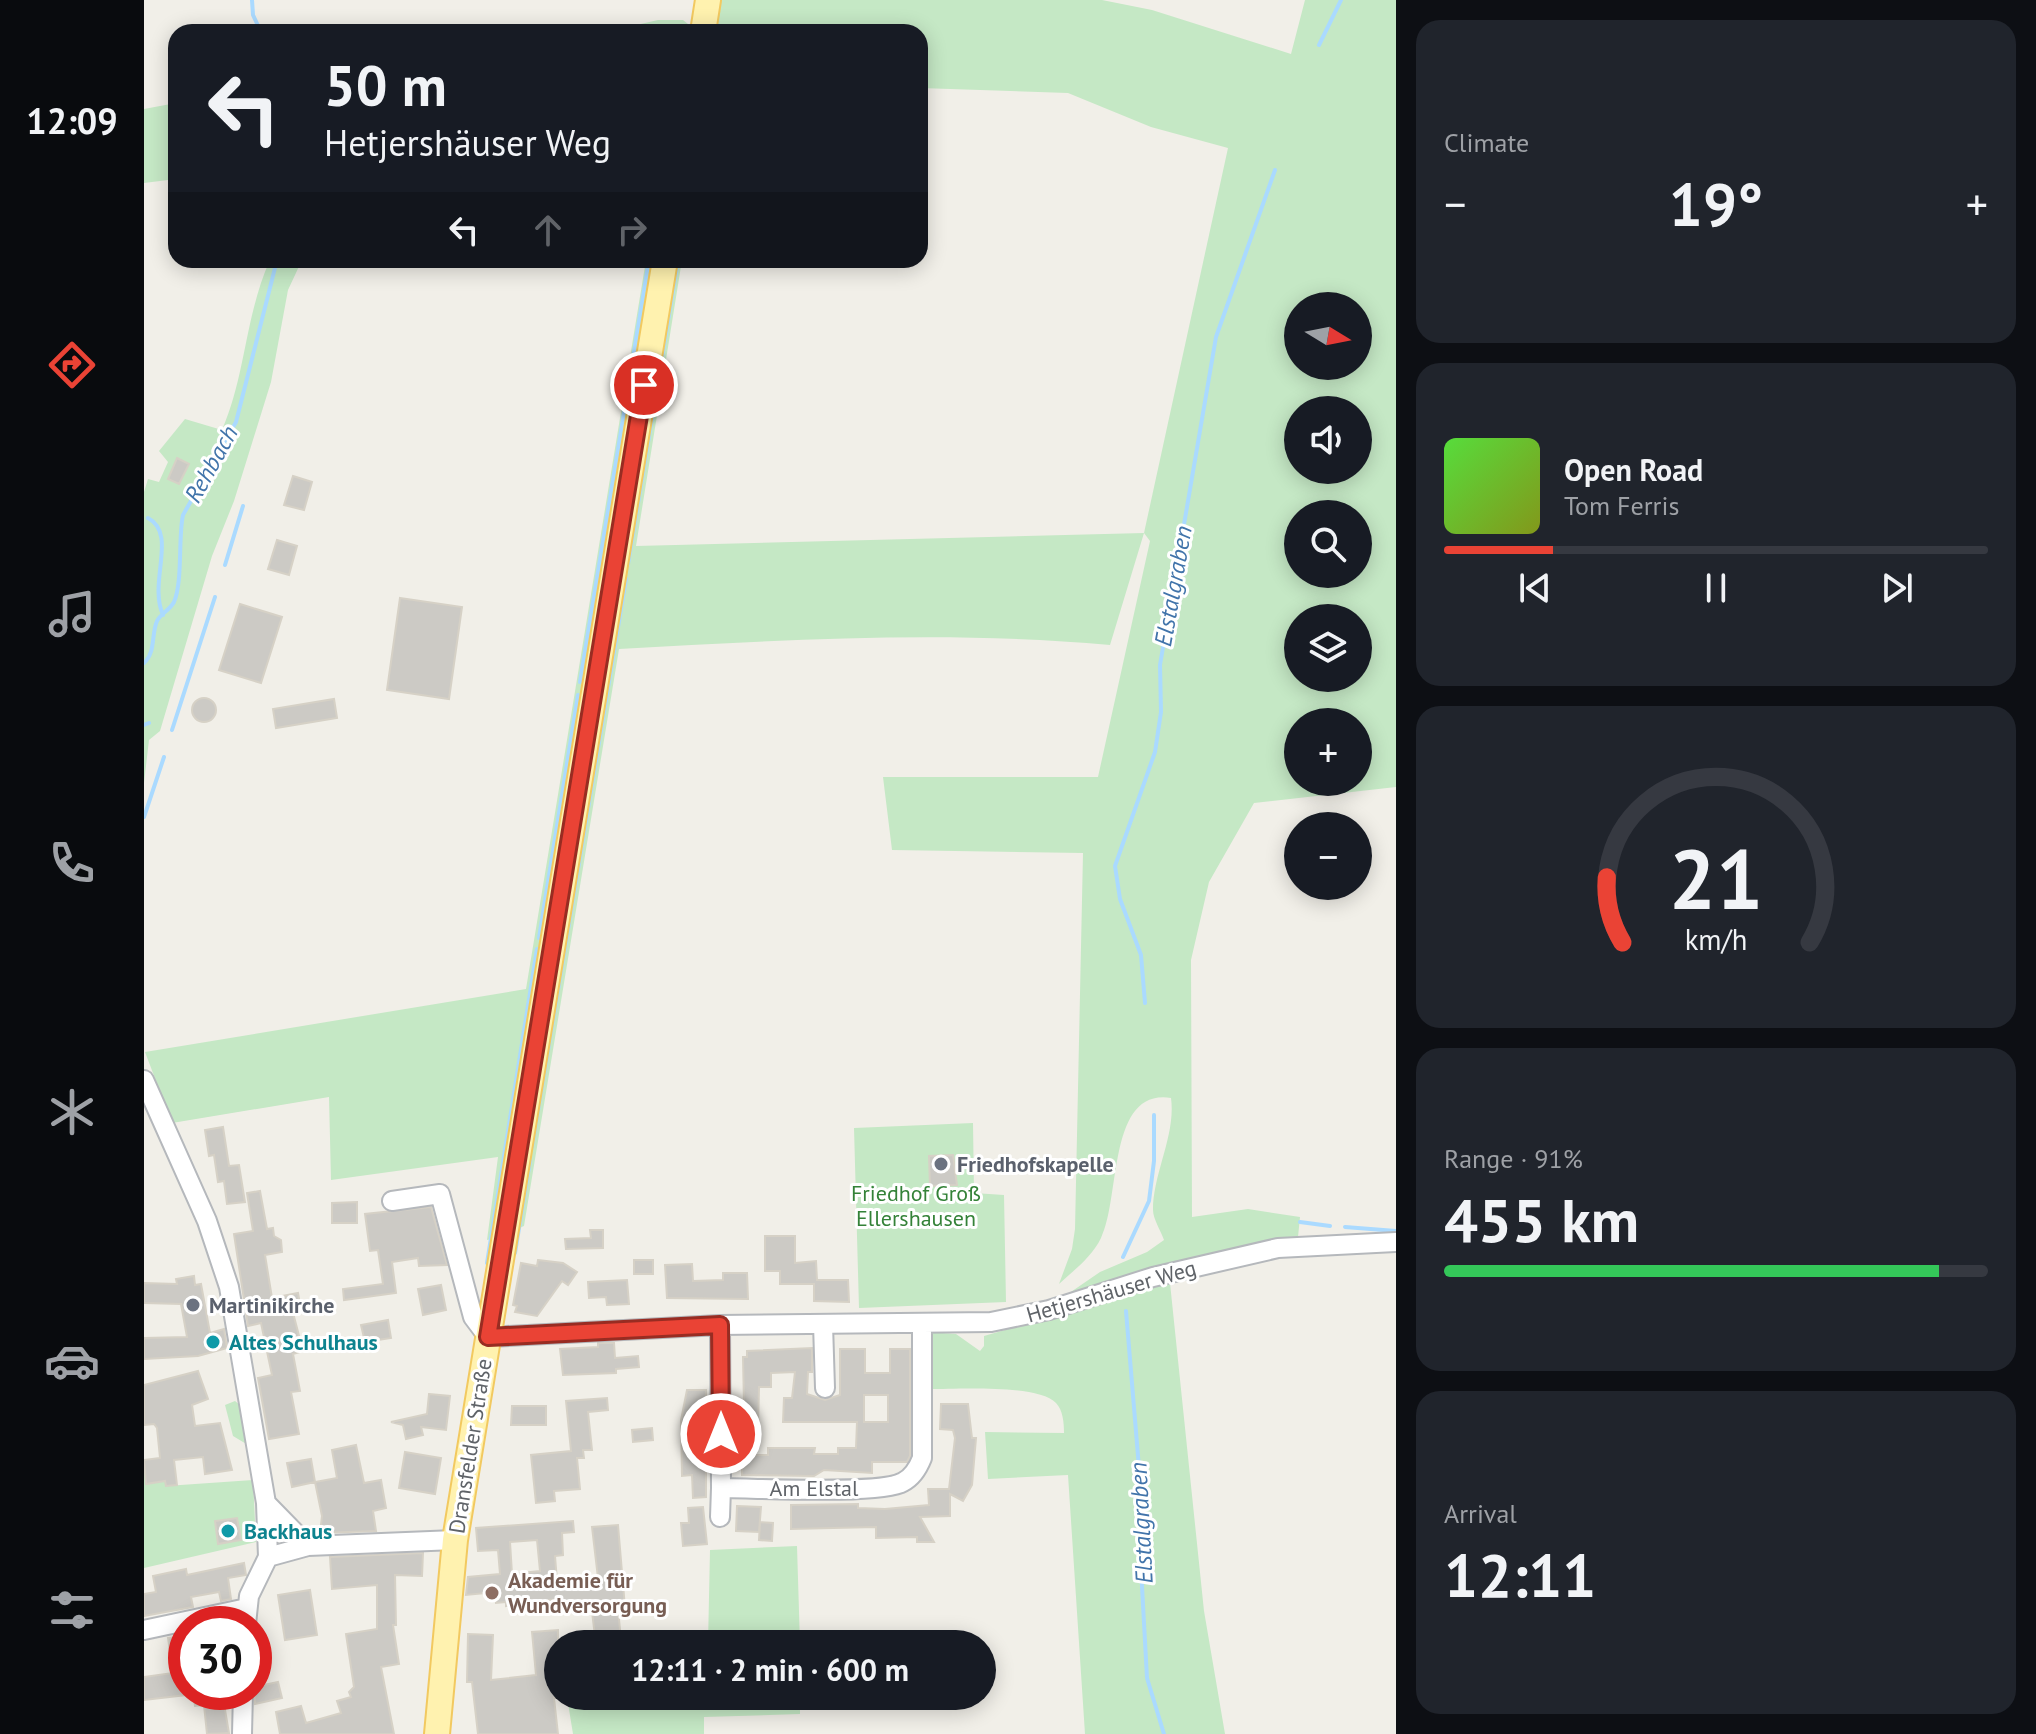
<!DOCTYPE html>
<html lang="en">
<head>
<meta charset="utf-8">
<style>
	:root { --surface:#171b24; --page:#20242c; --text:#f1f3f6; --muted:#9ea1a6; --line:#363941; --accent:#ea4335 }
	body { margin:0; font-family:"PT Sans",sans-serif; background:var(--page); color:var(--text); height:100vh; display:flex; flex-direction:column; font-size:30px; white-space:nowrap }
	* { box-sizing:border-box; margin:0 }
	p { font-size:26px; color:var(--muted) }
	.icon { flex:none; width:44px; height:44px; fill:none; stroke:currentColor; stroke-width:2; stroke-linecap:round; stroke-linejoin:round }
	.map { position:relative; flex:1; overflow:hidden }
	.side { display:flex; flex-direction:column; gap:20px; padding:20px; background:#0d0f14; width:640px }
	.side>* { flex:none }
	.top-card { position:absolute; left:24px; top:24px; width:760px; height:244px; border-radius:24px; box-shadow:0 4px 20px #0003; background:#171b24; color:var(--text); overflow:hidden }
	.needle { width:52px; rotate:100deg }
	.fabs { position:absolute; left:1140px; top:292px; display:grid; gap:16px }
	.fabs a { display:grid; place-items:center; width:88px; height:88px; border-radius:50%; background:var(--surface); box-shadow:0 4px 20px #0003; font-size:40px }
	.speed { position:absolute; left:24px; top:1606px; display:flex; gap:16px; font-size:40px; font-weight:700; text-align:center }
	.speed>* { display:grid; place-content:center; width:104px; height:104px; border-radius:50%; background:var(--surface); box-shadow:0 4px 20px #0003; line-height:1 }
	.speed .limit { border:12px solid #d22; background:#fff; color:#111 }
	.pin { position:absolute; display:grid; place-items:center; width:68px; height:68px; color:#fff; margin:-34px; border:4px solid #fff; border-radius:50%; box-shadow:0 2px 8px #0007 }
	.me { position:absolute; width:88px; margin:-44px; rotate:0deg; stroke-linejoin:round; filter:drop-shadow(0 0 6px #0008) }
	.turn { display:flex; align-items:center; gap:28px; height:168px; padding:0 24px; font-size:36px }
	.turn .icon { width:104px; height:104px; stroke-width:2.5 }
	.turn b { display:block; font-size:56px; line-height:68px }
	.lanes { display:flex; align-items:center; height:76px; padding:0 24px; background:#0003; justify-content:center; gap:40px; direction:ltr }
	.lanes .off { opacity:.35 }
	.big { font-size:60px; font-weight:700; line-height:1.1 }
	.side .card { flex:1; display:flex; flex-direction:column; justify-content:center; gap:12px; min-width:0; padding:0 28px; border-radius:24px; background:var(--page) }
	.side .dial { align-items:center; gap:0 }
	.dial svg { height:208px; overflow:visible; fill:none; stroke:var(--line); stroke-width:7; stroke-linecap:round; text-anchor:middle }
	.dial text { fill:var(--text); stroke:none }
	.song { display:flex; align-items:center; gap:24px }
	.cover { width:96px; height:96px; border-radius:12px; background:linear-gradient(135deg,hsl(110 70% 55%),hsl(70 70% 35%)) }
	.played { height:8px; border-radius:4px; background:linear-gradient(90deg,var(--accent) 20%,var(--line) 20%) }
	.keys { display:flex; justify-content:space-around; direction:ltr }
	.heat { display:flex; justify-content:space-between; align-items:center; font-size:44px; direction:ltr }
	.charge { height:12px; border-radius:6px; background:linear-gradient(90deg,#34c759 91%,var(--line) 0) }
	.trip { position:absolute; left:400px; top:1630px; width:452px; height:80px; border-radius:40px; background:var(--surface); box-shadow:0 4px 20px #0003; font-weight:700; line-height:80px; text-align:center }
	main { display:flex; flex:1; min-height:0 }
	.tab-bar { display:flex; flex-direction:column; width:144px; justify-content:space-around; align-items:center; background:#090b0e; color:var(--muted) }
	.tab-bar .icon { width:56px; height:56px }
	.tab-bar .on { color:var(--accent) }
	.tab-bar b { font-size:36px; color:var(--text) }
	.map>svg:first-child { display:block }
	.green { fill:#c5e8c5; fill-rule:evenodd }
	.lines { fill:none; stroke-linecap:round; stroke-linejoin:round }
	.stream { stroke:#aadaff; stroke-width:4 }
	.building { fill:#cccac5; stroke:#d6d1c6; stroke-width:2; fill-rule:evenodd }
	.minor-casing { stroke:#b5b8bc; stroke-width:22 }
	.major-casing { stroke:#f2c960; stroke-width:28 }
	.minor { stroke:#fff; stroke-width:18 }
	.major { stroke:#fff2af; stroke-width:24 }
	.route-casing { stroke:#982c22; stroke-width:20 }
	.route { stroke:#ea4335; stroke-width:14 }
	.worship-dot { fill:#6b7280; stroke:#fff; stroke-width:3 }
	.culture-dot { fill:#0f9aa8; stroke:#fff; stroke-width:3 }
	.education-dot { fill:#8d6e63; stroke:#fff; stroke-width:3 }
	.labels { text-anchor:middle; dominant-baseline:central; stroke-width:6; stroke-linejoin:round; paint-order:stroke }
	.worship-label { font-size:22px; font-weight:bold; fill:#5b616d; stroke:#fff; text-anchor:start }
	.park-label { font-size:22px; fill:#348238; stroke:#fff }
	.street-label { font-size:22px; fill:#5f6368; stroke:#fff }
	.culture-label { font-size:22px; font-weight:bold; fill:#0d838f; stroke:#fff; text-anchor:start }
	.education-label { font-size:22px; font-weight:bold; fill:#785e54; stroke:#fff; text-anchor:start }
	.water-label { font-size:24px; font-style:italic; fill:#4174aa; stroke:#fff }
</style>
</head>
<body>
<main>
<nav class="tab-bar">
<b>12:09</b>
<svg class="icon on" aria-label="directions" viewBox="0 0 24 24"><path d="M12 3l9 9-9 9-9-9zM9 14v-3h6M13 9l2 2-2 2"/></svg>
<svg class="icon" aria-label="music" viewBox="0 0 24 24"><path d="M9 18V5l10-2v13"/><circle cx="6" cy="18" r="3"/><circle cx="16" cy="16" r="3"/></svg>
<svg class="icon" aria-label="phone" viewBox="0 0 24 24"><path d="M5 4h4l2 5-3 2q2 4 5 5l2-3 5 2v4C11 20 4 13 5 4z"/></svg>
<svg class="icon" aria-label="climate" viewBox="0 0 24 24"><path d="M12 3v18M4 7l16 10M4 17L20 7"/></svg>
<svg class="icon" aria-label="car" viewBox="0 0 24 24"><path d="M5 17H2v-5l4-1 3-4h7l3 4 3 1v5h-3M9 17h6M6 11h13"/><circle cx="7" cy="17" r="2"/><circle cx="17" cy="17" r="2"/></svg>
<svg class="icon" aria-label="filters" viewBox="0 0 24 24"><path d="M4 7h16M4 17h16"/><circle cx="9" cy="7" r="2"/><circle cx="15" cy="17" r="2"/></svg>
</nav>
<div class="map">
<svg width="1252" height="1734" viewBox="0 0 1252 1734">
	<rect width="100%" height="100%" fill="#f1efe8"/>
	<path class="green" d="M575 0H958L1008 10 1147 54 1161 0H1252V787L1110 803 1065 882 1047 960 1048 1217 1104 1209 1156 1217 1154 1237 1052 1257 921 1296 956 1272 1003 1252 1020 1240C1017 1231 1009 1219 1009 1210 1009 1173 1032 1135 1027 1098 963 1088 977 1198 957 1238 948 1257 930 1270 915 1284L928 1249 931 1229 939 853 748 850 739 777H954L1006 541 1000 533 966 645C803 630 638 640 475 649L380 1226 370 1230 529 260H538L492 546 1000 533 1084 148 1007 127 924 93 776 88V32H568ZM1154 306H1214V366H1154ZM1154 410H1214V470H1154ZM1154 514H1214V574H1154ZM1154 618H1214V678H1154ZM1154 722H1214V782H1154Z
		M514 20H539L549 28 548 32H462Z
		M32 103V179L0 183V109Z
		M126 260H158L144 290 127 382 90 501 68 556 16 731 5 740 0 783V492L4 479 15 482 24 462 15 451 41 419 78 430C102 375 101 315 126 260Z
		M502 260H512L352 1238 343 1240 354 1157 187 1180 185 1097 28 1123 1 1052 382 989Z
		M829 1123 830 1193 860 1195 862 1302 715 1308 710 1128Z
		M1026 1283 1060 1611 1081 1734H941L924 1475 844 1479 841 1432 920 1433C920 1423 919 1410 912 1403 894 1384 813 1389 786 1389V1332L812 1334 836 1351 840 1346V1336Z
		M91 1401 97 1406 104 1445 89 1436 81 1405Z
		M19 1463 22 1486 109 1480 112 1542 0 1568V1464Z
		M653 1546 656 1644H564L566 1550Z
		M656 1696V1714L560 1717V1734H429L423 1697Z"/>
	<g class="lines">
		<path class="stream" d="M108 0 109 15 117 32
			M1175 45 1197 0
			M4 518C34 534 4 582 19 615
			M484 564 534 260
			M81 565 99 506
			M0 663C12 652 7 635 13 621 16 614 26 610 30 602 39 581 34 537 39 515L92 422 133 260
			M436 682 505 260
			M0 725 5 723
			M28 730 71 597
			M0 817 20 757
			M395 938 434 695
			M1001 1003 997 955 976 899 971 866 1011 752 1017 712 1016 665 1072 337 1131 170
			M388 1147 482 579
			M1156 1222 1186 1226
			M1201 1227 1252 1231
			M371 1253 386 1161
			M979 1257 1005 1201 1010 1161V1115
			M343 1263 393 949
			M982 1311 1000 1528 997 1568 1003 1678 1020 1734"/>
	</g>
	<path class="building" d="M33 458 45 464 35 484 24 479Z
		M149 476 168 482 160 510 140 505Z
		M133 540 153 546 145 575 124 569Z
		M256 598 318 607 305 699 243 690Z
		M96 604 138 617 117 683 75 670Z
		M48 710a12 12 0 1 1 24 0a12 12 0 1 1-24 0Z
		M190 699 193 718 132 728 129 709Z
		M79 1127 85 1166 95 1165 101 1202 83 1204 80 1181 74 1182 70 1155 65 1156 61 1130Z
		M809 1155 813 1185 786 1186 785 1156Z
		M116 1191 123 1229 129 1228 130 1236 137 1240 138 1252 121 1255 128 1298 154 1293 156 1304 147 1305 159 1351 149 1354 156 1391 147 1392 155 1434 125 1439 114 1378 128 1375 117 1323 104 1326 90 1234 109 1231 103 1193Z
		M213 1202V1223H188V1203Z
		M287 1207 303 1265 275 1266 274 1258 248 1262 252 1293 200 1300 199 1289 239 1284 234 1250 226 1251 221 1214Z
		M446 1230H459V1248L422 1249 421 1239 447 1238Z
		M621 1236H651V1263L672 1261 673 1280H704L705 1302 670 1301V1284H636V1271H621Z
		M394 1260 419 1263 433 1272 424 1285 418 1281 393 1316 371 1312 373 1306 369 1305 377 1263 393 1266Z
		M490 1260H509V1274H490Z
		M548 1264 549 1281 579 1280V1273H603L604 1299 523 1298 521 1265Z
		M50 1276 51 1285 57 1284 66 1333 80 1329 83 1348 54 1356 0 1359V1338L43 1337 37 1304 0 1303V1283L33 1284 32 1279Z
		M483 1280 485 1304 463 1305 462 1297 445 1298 444 1282Z
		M297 1285 302 1310 279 1315 274 1289Z
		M244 1320 247 1338 221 1342 217 1325Z
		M454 1343H470L471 1358 494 1356 495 1367 472 1369V1373L419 1375 416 1349 454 1347Z
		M668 1348V1372H664L663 1394 681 1400 696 1395V1349H721V1373H746V1349H766V1456L763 1462H728V1473L680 1470 670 1476 598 1475V1455H624V1448H671L670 1454H694V1448H712L713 1422H639L640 1398H648L651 1372 627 1373V1387H615L614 1430 591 1429V1404L600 1405 599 1357H603V1351ZM720 1395H744V1422H720Z
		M54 1371 64 1399 48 1405 51 1426 76 1423 88 1470 61 1474 59 1457 30 1460 33 1485 22 1486 21 1481 2 1484 0 1460 16 1458 13 1428 10 1424 0 1425V1385Z
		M543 1390H562V1497L549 1498 548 1475 538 1476 537 1420Z
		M285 1394 306 1396 302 1430 277 1427 279 1435 262 1439 259 1425 247 1422 283 1414Z
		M463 1398 464 1410 444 1412 448 1450H439L440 1458H433L436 1489 410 1491 411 1501 392 1503 387 1455 427 1451 422 1401Z
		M797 1404H824L828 1438H832L828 1485 819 1501 806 1494V1516L776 1517 790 1542H773V1537L732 1538V1527L647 1529V1505L714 1504V1508L741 1509 785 1505 784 1489H805L811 1438 809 1430 796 1429Z
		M368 1406H402V1425H367Z
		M508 1428 509 1440 489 1442 488 1430Z
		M212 1445 220 1483 237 1480 242 1508 229 1511 232 1531 176 1533 178 1516 171 1482 193 1478 188 1450Z
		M261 1452 297 1458 291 1494 255 1488Z
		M167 1459 171 1482 148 1487 143 1463Z
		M593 1506 617 1507 615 1532 592 1531Z
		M559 1507 563 1544 539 1546 537 1523H545L544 1508Z
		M93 1518 97 1540 74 1544 71 1521Z
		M429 1521 430 1532 418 1533 419 1555 411 1556 413 1581 454 1578 448 1527 474 1525 481 1608 474 1609 477 1640 474 1644H452L447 1604 415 1606V1599L362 1606V1602L352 1603V1592L322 1595 324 1577 356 1574 354 1550 334 1551 332 1528ZM393 1540 396 1571 368 1574 366 1542Z
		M616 1522 629 1523 628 1541 615 1540Z
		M279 1553 278 1576 251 1575 252 1625H249L255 1664 237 1667 250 1734H136L132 1712 157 1706 162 1723 197 1713 193 1701 207 1697 205 1692 210 1687 202 1634 233 1629V1585L188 1589 186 1557Z
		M100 1563 102 1575 84 1578 87 1599 77 1601 75 1592 47 1597 49 1607 0 1616V1594L12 1592 9 1576 42 1569 43 1575Z
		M166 1590 173 1635 141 1640 134 1595Z
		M414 1630V1698H410L414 1734H334L328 1682H323L324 1634 349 1635 347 1680 392 1675 388 1632Z
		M42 1636V1695L0 1700V1677L29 1673 24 1638Z
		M134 1682 138 1698 111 1704 110 1687Z
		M49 1692H78L85 1733 63 1734 60 1705 51 1706Z"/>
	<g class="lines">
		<g class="minor-casing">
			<path id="minor" d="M0 1080 63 1221 85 1287 122 1503 124 1557 105 1596 102 1624
				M248 1201 296 1194 329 1317 344 1337 576 1325 847 1322 905 1310 1009 1277 1134 1248 1252 1242
				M679 1324 681 1388
				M576 1325 577 1488C610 1488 737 1495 759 1482 769 1477 774 1468 778 1458V1324
				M122 1503 164 1546
				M576 1517 577 1488
				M124 1557 164 1546 311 1540
				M0 1630 103 1608
				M98 1734 99 1692"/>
		</g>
		<g class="major-casing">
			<path id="major" d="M559 32 564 0
				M293 1734 311 1540 521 260"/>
		</g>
		<use href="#minor" class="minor"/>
		<use href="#major" class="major"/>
	</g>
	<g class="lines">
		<g class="route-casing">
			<path id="route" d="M500 385 344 1337 576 1325 577 1434"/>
		</g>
		<use href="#route" class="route"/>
	</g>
	<g class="worship-dot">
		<circle cx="797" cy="1164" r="8"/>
		<circle cx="49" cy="1305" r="8"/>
	</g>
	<g class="culture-dot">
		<circle cx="69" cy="1342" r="8"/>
		<circle cx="84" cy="1531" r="8"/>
	</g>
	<circle class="education-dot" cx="348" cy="1593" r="8"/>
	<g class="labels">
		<g class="worship-label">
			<text x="813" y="1164">Friedhofskapelle</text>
			<text x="65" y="1305">Martinikirche</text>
		</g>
		<g class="park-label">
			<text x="772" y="1193">Friedhof Groß<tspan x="772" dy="25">Ellershausen</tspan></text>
		</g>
		<g class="street-label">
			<text transform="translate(967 1291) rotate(-16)">Hetjershäuser Weg</text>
			<text transform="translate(326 1446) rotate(-81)">Dransfelder Straße</text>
			<text x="670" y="1488">Am Elstal</text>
		</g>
		<g class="culture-label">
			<text x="85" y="1342">Altes Schulhaus</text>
			<text x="100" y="1531">Backhaus</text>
		</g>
		<g class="education-label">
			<text x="364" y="1580">Akademie für<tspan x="364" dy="25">Wundversorgung</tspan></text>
		</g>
		<g class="water-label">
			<text transform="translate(67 464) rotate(-61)">Rehbach</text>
			<text transform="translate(1029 586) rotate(-80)">Elstalgraben</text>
			<text transform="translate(997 1523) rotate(-93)">Elstalgraben</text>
		</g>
	</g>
</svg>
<div class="fabs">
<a><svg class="needle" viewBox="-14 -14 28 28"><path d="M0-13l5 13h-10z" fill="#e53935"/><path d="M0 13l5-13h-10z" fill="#9ea1a6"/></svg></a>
<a><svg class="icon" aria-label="sound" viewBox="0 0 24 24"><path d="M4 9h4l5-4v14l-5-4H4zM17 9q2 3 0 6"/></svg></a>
<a><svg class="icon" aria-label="search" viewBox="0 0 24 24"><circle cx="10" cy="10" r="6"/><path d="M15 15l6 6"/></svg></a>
<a><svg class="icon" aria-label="layers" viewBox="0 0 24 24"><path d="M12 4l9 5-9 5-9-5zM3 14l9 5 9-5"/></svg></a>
<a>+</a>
<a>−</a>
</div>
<div class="speed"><div class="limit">30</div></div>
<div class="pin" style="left:500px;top:385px;background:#d93025"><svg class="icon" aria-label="arrive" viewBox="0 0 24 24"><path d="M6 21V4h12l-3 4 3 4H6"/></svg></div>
<svg class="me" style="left:577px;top:1434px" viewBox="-20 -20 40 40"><circle r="17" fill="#ea4335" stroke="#fff" stroke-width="3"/><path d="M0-11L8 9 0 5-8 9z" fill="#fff"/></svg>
<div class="trip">12:11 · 2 min · 600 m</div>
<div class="top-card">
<div class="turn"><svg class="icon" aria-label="left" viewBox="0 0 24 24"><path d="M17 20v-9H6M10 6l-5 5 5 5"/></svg><div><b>50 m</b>Hetjershäuser Weg</div></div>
<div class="lanes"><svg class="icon" aria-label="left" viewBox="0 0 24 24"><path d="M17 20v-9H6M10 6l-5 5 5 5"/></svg><svg class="icon off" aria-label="ahead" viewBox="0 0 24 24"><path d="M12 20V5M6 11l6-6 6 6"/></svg><svg class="icon off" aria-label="right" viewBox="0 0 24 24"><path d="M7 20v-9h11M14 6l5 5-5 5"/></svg></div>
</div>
</div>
<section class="side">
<div class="card"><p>Climate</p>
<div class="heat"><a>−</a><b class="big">19°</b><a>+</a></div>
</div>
<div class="card">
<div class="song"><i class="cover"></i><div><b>Open Road</b><p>Tom Ferris</p></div></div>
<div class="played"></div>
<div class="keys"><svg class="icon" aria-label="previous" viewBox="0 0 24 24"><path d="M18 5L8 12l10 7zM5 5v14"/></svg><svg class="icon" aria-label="pause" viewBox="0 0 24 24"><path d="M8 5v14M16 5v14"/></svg><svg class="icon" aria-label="next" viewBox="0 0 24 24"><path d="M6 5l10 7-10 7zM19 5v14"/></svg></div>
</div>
<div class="card dial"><svg viewBox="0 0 100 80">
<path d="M14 69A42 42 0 1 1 86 69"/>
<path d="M14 69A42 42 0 0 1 8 44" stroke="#ea4335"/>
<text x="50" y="56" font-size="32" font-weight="700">21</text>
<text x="50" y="72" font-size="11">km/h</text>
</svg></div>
<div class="card"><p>Range · 91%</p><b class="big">455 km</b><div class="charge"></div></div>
<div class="card"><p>Arrival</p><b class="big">12:11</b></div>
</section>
</main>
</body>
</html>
